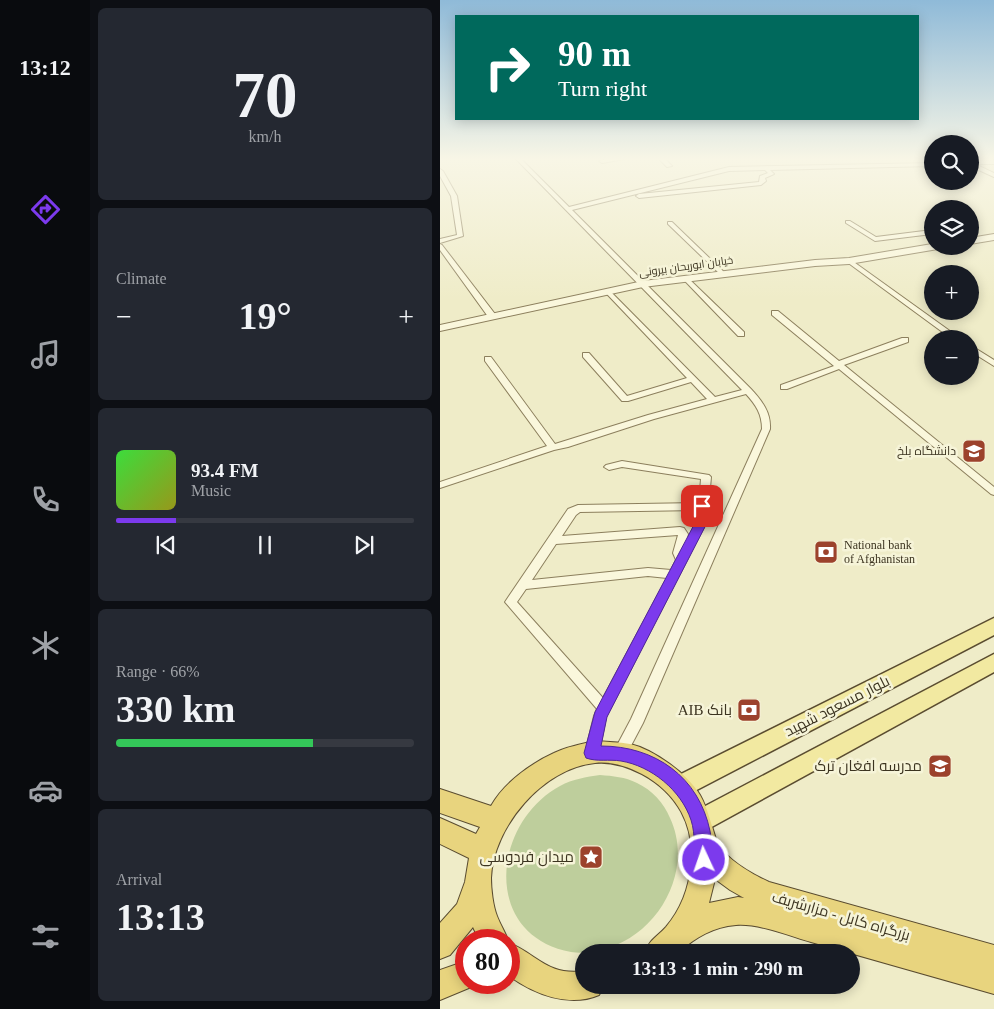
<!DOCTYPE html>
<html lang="en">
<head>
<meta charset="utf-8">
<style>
	:root { --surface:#171b24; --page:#242831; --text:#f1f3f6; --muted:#9ea1a6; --line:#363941; --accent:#7c3aed }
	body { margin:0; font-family:"Times New Roman",Cairo,serif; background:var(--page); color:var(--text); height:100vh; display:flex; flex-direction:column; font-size:19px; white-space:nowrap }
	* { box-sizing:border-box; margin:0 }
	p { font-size:16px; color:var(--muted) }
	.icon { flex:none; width:28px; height:28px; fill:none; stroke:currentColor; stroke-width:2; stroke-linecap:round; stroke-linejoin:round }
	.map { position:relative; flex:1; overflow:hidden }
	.panel { display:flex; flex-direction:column; gap:8px; padding:8px; background:#0d0f14; width:350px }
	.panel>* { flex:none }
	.guide { position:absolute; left:15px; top:15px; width:464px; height:105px; border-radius:0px; box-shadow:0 2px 12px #0003; background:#00695c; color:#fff; overflow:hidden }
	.fabs { position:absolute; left:484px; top:135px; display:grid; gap:10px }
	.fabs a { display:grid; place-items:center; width:55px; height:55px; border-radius:50%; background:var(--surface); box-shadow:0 2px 12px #0003; font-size:25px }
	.speed { position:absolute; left:15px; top:929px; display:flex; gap:10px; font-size:25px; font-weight:700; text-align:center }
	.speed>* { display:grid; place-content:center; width:65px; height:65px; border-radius:50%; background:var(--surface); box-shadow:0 2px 12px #0003; line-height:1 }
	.speed .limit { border:8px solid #d22; background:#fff; color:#111 }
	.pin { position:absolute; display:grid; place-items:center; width:42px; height:42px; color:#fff; margin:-21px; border-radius:10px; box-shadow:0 2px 8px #0006 }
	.me { position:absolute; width:55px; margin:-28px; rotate:357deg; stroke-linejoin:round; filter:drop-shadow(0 0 4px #0008) }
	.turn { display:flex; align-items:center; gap:18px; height:105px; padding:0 20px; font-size:22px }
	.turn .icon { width:65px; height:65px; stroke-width:2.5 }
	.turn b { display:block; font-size:35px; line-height:42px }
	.big { font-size:38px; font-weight:800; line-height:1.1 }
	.panel .tile { flex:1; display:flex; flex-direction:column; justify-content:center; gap:8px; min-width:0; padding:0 18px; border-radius:8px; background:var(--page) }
	.panel .dial { align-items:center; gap:0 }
	.dial b { font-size:65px; line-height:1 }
	.song { display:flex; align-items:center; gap:15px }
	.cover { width:60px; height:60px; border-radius:8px; background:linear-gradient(135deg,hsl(120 70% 55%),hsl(60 70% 35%)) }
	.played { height:5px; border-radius:2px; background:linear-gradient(90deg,var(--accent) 20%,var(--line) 20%) }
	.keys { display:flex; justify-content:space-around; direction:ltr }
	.heat { display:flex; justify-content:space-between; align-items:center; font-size:28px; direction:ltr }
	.charge { height:8px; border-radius:4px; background:linear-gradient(90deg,#34c759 66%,var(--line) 0) }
	.trip { position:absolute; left:135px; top:944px; width:285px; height:50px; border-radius:25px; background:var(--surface); box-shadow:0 2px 12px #0003; font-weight:800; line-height:50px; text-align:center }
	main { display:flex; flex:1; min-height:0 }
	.dock { display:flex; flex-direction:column; width:90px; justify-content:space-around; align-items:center; background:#090b0e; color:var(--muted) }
	.dock .icon { width:35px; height:35px }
	.dock .selected { color:var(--accent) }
	.dock b { font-size:22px; color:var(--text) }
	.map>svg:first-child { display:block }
	.green { fill:#bece9c }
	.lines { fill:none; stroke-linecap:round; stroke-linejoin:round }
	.minor-casing { stroke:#8c7f5d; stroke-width:2 }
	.tertiary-casing { stroke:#8c7f5d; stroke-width:2 }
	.primary-casing { stroke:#5a4c30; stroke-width:3 }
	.trunk-casing { stroke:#5a4c30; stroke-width:2 }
	.minor { fill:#faf7dc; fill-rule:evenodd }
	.tertiary { fill:#faf7dc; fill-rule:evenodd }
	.primary { fill:#f2e9a1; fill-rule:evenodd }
	.trunk { fill:#e8d47e; fill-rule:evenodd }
	.route { fill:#7c3aed; stroke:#51269a }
	.labels { text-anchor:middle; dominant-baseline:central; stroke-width:5; stroke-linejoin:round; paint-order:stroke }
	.far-street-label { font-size:11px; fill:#3c3420; stroke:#f6f4d8 }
	.poi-label { font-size:12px; fill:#3c3420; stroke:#f6f4d8; text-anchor:end }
	.near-street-label { font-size:15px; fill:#3c3420; stroke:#f6f4d8 }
	.near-poi-label { font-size:15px; fill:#3c3420; stroke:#f6f4d8; text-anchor:end }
</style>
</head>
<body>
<main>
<nav class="dock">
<b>13:12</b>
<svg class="icon selected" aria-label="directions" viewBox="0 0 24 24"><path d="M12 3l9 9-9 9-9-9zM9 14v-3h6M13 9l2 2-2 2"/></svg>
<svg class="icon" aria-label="music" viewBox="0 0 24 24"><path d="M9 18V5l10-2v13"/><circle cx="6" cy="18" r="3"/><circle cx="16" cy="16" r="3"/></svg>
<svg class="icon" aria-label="phone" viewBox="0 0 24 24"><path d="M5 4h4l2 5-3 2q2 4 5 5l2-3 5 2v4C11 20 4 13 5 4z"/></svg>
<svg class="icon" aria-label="climate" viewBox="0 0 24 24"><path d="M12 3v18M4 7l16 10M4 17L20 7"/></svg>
<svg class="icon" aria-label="car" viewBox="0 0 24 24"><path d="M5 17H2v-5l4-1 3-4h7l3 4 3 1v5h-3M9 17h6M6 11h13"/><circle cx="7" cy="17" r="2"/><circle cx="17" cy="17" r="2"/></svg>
<svg class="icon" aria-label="filters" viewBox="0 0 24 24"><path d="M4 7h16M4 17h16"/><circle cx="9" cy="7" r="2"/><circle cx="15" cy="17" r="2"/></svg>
</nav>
<section class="panel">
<div class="tile dial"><b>70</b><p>km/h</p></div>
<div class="tile"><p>Climate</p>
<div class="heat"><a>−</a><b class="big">19°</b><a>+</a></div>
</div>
<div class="tile">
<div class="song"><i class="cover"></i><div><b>93.4 FM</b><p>Music</p></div></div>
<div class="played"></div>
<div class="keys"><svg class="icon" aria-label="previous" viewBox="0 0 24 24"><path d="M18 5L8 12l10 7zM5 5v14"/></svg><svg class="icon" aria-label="pause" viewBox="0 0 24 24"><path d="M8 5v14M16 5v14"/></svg><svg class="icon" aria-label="next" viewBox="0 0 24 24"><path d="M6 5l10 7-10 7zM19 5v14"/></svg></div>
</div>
<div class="tile"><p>Range · 66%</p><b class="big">330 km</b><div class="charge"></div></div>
<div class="tile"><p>Arrival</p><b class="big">13:13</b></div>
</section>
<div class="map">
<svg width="554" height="1009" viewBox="0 0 554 1009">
	<rect width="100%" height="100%" fill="#efecc8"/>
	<path class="green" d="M160 775C173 776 185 777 197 783 212 790 224 803 230 818 254 869 220 932 168 948 156 952 143 954 131 952 41 935 52 823 120 786 133 779 146 777 160 775Z"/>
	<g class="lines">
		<g class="minor-casing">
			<path id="minor" d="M75 158H80L129 207 289 167 492 163V166L330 170 334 174 325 178 326 181 321 185 199 198 196 196 199 194 319 182 320 176 328 173 325 170 289 171 132 210 311 389C322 401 331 412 330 429L203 723 185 757 180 759 175 757 173 753 191 719 322 429C322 414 316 405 306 394L214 419 128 447 114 450 0 488V482L107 446 45 361V357H51L115 444 208 415 267 399 251 382 188 401H182L143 357V353H149L187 396 247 378 165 292V290H169L275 397 302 390Z
				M171 158H190L162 163 159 161Z
				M218 158H224L232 166 227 167Z
				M554 160V164H535L554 173V177L530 166 531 161Z
				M0 169 3 171 17 196 23 236 0 243V239L17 235 11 196 0 176Z
				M406 221H410L436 237 492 230V234L435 241 406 223Z
				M228 222H232L285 273V275H281L228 224Z
				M0 244 2 245 55 314V318H49L0 250Z
				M407 260H411L521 339H512L407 262Z
				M244 278H248L304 332V336H298L244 280Z
				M332 311H338L399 361 462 338H468V342L404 365 554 487V495L551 494 399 369 347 389H341V385L394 366 332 315Z
				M530 345 554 360V366L530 351Z
				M182 461 269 475 271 477 267 521 166 717 159 753 157 757 152 759 147 757 145 753 154 716 157 709 65 602 128 509 138 505 259 503 261 479 182 467 169 470 164 467 166 465ZM258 510 257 521 247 540 248 534 244 528 240 527 122 536 136 515 140 512ZM238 535 233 553 236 560 231 570 208 568 92 580 116 544ZM208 576 227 578 163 698 77 602 86 589Z"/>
		</g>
		<g class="tertiary-casing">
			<path id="tertiary" d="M554 234V240L530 244V238Z
				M492 244V246H502L498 249 409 264 375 266 203 287 0 331V325L203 281 375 260 409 258Z"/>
		</g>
		<g class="primary-casing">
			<path id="primary" d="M554 618V635L249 794 241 797 233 794 230 786 233 778Z
				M554 654V672L268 829 260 833 252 829 248 821 252 813Z"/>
		</g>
		<g class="trunk-casing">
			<path id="trunk" d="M155 741C167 742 179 742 190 744 213 749 249 775 260 795 268 809 271 824 276 839 283 858 312 874 329 882L554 945V994C492 976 431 959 371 942 350 936 318 923 296 925 273 927 256 937 239 952H205C209 940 218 936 226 927 241 909 249 888 251 865 255 825 237 793 202 774 188 767 172 761 155 763 103 768 53 827 51 878 51 889 53 906 57 916 60 924 65 932 68 940H39L33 927 10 955 0 959V923L17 904 25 882 29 858 0 844V818L36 834 40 827 0 813V789L51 806C64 783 90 764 114 753 126 747 142 744 155 741ZM275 879 290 890 304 898 298 897 269 903Z
				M69 943C97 954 107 976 144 971V985H164L159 995C129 1008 94 994 69 976Z
				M26 961V982H37L36 985 0 1000V970Z"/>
		</g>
		<use href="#minor" class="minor"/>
		<use href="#tertiary" class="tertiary"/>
		<use href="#primary" class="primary"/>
		<use href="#trunk" class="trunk"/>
	</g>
	<linearGradient id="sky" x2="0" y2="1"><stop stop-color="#8fbad8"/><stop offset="0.53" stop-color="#f8f6e6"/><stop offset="1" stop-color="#f8f6e6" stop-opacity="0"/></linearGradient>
	<rect width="554" height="300" fill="url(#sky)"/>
	<path class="route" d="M262 502 268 506V521L167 717 161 746C215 746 259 777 270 831 272 843 275 854 270 866L264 868 258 866C253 853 256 835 251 820 241 790 211 766 181 761 169 759 157 762 146 758L144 753 155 712 256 521 257 506Z"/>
	<defs>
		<g id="university-square" transform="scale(1.25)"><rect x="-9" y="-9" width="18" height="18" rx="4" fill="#9c422c" stroke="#f6f4d8"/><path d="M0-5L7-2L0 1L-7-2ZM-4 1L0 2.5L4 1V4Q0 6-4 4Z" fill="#fff"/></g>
		<g id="bank-square" transform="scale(1.25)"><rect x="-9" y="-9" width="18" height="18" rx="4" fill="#9c422c" stroke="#f6f4d8"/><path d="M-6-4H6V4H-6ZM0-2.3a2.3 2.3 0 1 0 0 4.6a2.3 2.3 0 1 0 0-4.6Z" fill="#fff"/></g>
		<g id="school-square" transform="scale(1.25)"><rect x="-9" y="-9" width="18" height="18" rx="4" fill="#9c422c" stroke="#f6f4d8"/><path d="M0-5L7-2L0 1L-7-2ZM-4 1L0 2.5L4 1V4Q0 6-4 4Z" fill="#fff"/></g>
		<g id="sight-square" transform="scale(1.25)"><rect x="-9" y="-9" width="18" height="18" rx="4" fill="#9c422c" stroke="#f6f4d8"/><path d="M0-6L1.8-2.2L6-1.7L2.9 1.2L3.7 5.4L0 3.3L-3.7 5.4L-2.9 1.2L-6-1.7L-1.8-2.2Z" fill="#fff"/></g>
	</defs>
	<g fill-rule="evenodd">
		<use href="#university-square" x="534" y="451"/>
		<use href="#bank-square" x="386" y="552"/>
		<use href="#bank-square" x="309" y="710"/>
		<use href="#school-square" x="500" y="766"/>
		<use href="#sight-square" x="151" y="857"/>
	</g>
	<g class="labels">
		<g class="far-street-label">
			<text transform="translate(246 266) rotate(-8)">خیابان ابوریحان بیرونی</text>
		</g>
		<g class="poi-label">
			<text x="516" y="451">دانشگاه بلخ</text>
			<text x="404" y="545" text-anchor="start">National bank<tspan x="404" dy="14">of Afghanistan</tspan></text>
		</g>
		<g class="near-street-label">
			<text transform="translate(397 706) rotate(-27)">بلوار مسعود شهید</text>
			<text transform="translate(401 916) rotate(16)">بزرگراه کابل - مزارشریف</text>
		</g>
		<g class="near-poi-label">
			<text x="292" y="710">AIB بانک</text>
			<text x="482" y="766">مدرسه افغان ترک</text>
			<text x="134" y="857">میدان فردوسی</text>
		</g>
	</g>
</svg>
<div class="fabs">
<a><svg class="icon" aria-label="search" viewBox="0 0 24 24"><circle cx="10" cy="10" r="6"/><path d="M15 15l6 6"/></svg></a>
<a><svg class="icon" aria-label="layers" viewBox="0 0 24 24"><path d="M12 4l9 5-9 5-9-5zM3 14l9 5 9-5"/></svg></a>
<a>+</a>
<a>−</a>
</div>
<div class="speed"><div class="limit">80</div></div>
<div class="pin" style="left:262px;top:506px;background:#d93025"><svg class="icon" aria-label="arrive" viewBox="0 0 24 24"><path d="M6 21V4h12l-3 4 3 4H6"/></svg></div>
<svg class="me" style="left:264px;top:860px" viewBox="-20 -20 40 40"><circle r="17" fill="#7c3aed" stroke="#fff" stroke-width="3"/><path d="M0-11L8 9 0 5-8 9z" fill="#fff"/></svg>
<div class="trip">13:13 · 1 min · 290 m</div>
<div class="guide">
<div class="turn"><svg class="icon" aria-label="right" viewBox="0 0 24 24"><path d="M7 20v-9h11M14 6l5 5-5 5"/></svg><div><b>90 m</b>Turn right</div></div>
</div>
</div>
</main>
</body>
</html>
